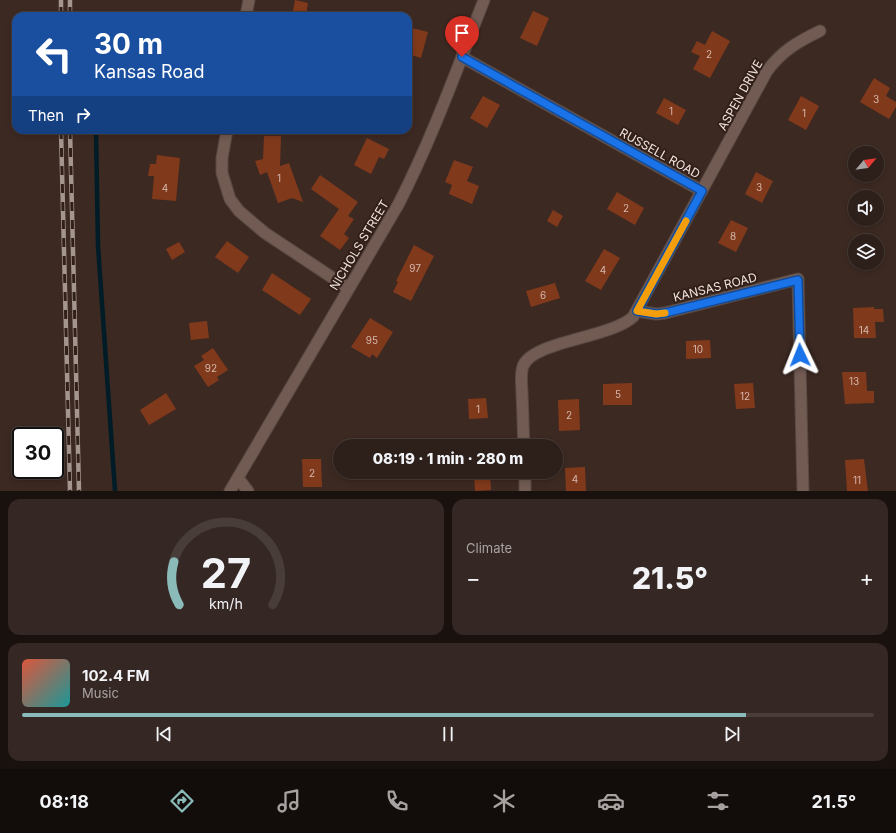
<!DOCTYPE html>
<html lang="en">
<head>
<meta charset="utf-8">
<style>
	:root { --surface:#2d1f1a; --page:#352723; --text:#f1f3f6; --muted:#a7a2a2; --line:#483d39; --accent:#8bbbb9 }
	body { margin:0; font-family:Inter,sans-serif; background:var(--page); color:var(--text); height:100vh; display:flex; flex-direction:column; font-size:15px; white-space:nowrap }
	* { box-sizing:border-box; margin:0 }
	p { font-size:13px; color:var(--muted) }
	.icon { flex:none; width:22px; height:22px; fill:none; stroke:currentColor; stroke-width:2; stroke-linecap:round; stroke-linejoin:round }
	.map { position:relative; height:491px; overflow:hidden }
	.side { display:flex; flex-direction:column; gap:8px; padding:8px; background:#19110e; flex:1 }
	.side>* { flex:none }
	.banner { position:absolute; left:12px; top:12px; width:400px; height:122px; border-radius:12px; box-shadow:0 2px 6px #0003,0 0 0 1px var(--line); background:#1a4fa0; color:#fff; overflow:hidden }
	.needle { width:26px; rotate:61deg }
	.controls { position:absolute; left:848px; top:146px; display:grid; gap:8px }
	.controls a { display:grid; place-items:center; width:36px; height:36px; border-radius:50%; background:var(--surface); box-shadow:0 2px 6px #0003,0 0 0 1px var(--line); font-size:20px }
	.speed { position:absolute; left:12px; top:427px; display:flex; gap:8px; font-size:20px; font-weight:700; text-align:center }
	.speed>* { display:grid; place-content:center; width:52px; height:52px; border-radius:50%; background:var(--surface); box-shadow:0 2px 6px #0003,0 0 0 1px var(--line); line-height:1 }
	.speed .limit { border:2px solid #111; border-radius:6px; background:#fff; color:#111 }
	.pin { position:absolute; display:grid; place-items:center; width:34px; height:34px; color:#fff; margin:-41px -17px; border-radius:50% 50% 50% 0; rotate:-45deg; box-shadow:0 0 4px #0007 }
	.pin .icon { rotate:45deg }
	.me { position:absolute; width:44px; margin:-22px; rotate:358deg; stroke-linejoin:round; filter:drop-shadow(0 0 3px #0008) }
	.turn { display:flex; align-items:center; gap:14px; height:84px; padding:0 16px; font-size:18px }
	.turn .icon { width:52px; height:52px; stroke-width:2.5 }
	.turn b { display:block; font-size:28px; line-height:34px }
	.then { display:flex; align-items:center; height:38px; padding:0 16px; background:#0003; gap:8px; font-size:15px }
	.big { font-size:30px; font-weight:800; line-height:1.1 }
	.side .tile { flex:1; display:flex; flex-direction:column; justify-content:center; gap:6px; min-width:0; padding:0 14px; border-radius:12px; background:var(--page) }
	.side .dial { align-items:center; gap:0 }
	.dial svg { height:104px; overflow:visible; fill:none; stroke:var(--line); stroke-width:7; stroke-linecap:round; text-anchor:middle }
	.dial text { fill:var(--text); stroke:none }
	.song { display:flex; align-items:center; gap:12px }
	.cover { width:48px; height:48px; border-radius:6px; background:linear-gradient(135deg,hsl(10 70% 55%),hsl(180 70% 35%)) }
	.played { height:4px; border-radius:2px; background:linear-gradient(90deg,var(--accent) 85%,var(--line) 85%) }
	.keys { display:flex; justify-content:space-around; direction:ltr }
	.heat { display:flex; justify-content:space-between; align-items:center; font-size:22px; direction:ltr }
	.side .tiles { flex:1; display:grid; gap:8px; grid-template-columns:1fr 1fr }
	.tile:last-child { grid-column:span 2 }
	.trip { position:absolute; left:333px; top:439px; width:230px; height:40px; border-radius:20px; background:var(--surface); box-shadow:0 2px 6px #0003,0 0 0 1px var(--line); font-weight:800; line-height:40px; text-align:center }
	.tab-bar { display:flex; height:64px; justify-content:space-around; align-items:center; background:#120c0a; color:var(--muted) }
	.tab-bar .icon { width:28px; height:28px }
	.tab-bar .current { color:var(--accent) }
	.tab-bar b { font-size:18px; color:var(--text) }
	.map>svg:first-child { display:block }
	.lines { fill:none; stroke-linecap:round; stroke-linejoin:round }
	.stream { stroke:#001c26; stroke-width:4.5 }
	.building { fill:#80391b }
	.minor-casing { stroke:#584842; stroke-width:13 }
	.tertiary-casing { stroke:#584842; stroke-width:13 }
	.minor { stroke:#715b53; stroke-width:11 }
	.tertiary { stroke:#715b53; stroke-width:11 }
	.rail-casing { stroke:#a4958f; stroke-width:4.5 }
	.rail { stroke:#311f18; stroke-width:3; stroke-dasharray:9; stroke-linecap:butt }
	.route-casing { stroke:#114b97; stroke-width:10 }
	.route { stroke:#1a73e8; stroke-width:7 }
	.slow { stroke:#f59e0b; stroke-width:7 }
	.labels { text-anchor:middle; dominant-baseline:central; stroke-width:4; stroke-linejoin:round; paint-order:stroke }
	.number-label { font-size:10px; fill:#d5b9ae }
	.street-label { font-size:12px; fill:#f1e4df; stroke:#311f18 }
</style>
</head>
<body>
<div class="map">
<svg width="896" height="491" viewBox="0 0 896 491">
	<rect width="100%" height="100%" fill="#3c2922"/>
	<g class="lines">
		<path class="stream" d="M96 130 98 246 115 491"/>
	</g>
	<path class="building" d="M295 0 308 3 306 16H292Z
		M533 11 549 18 537 46 520 38Z
		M408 27 428 32 421 58 408 54Z
		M712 31 730 41 710 78 693 69 700 56 691 52 697 41 705 45Z
		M874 78 890 88 886 96 896 102V107L889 119 860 102Z
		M483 96 500 105 487 128 470 118Z
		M801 96 819 106 806 130 788 120Z
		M664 98 686 110 678 125 656 113Z
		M264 136H281L280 166 289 163 303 202 292 198 278 203 267 172 260 175 255 161 263 159Z
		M367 138 389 149 384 159 379 157 371 174 354 165Z
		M157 155 180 158 176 201 152 199 154 176H148L150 164H156Z
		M454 160 473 167 467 181 479 186 472 204 449 194 452 185 445 182Z
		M756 172 773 181 762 203 745 194Z
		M320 175 358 202 348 216 354 219 344 234 349 238 340 250 320 236 339 209 311 189Z
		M617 192 644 208 635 225 607 209Z
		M553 210 563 216 557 227 547 221Z
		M731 220 748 228 736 252 718 243Z
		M227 241 249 257 238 273 215 257Z
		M179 242 185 252 172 260 166 249Z
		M414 245 434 256 411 301 393 292 398 282 396 281Z
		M604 249 620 258 601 290 585 281Z
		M272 273 311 299 300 315 262 290Z
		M555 283 560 298 531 307 526 291Z
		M874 307V309H883L884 322H875L876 338H854L853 308Z
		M370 318 393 332 377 358 372 354 370 358 351 347Z
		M207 321 209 338 191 340 189 323Z
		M710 340 711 358 686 359V341Z
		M213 348 228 370 217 377 219 380 208 387 194 366 204 360 201 356Z
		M842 372H866L867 391H874V403L845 404Z
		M632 383V405H603V384Z
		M753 383 755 408 736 409 734 384Z
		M166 393 176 409 149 425 140 410Z
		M486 398 488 418 469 419 468 399Z
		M579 399 580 430 559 431 558 400Z
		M302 459H321L322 487H303Z
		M864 459 868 491H847L845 460Z
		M585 467 586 491H566L565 468Z
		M474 472H490L491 490 475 491Z"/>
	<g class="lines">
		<g class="minor-casing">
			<path id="minor" d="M246 16 249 0
				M462 57 702 191
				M227 130 222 158V173L230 199 239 211 265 233 348 288
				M637 311 656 314 665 313 798 279 803 491
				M524 446C523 429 523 411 522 394 522 385 520 375 523 366 533 341 610 338 633 317L767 71C782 51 797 42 820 31
				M525 472V491
				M238 478 248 491"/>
		</g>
		<g class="tertiary-casing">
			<path id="tertiary" d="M230 491 398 205C432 139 457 69 484 0"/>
		</g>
		<use href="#minor" class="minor"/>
		<use href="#tertiary" class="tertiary"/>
		<g class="rail-casing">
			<path id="rail" d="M61 16V0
				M70 16V0
				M61 130 70 491
				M70 130 79 491"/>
		</g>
		<use href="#rail" class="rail"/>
	</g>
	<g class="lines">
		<g class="route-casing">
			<path id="route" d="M462 57 702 191 637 311 656 314 665 313 798 280 800 355"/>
		</g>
		<use href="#route" class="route"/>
		<path class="slow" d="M665 313 656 314 637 311 686 221"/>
	</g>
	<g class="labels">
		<g class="number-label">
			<text x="709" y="54">2</text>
			<text x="876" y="99">3</text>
			<text x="671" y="111">1</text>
			<text x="804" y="113">1</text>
			<text x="279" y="178">1</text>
			<text x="759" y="187">3</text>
			<text x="165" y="188">4</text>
			<text x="626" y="208">2</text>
			<text x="733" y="236">8</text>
			<text x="415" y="268">97</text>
			<text x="603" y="270">4</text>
			<text x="543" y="295">6</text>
			<text x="864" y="330">14</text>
			<text x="372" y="340">95</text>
			<text x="698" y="349">10</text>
			<text x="211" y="368">92</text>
			<text x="854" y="381">13</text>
			<text x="618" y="394">5</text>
			<text x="745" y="396">12</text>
			<text x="478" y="409">1</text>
			<text x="569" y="415">2</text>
			<text x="312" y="473">2</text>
			<text x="575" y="479">4</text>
			<text x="857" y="480">11</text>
		</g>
		<g class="street-label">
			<text transform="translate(740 95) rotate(-61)">ASPEN DRIVE</text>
			<text transform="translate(660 153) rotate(29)">RUSSELL ROAD</text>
			<text transform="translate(359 245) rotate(-59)">NICHOLS STREET</text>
			<text transform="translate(715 287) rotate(-14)">KANSAS ROAD</text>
		</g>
	</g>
</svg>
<div class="controls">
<a><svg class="needle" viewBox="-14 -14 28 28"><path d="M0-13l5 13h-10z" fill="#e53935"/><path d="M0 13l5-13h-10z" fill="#a7a2a2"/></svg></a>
<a><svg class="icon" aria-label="sound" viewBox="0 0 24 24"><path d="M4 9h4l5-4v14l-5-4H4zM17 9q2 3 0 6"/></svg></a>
<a><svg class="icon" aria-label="layers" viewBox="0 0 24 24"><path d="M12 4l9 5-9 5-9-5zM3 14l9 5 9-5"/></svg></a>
</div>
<div class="speed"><div class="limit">30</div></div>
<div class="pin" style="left:462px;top:57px;background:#d93025"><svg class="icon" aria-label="arrive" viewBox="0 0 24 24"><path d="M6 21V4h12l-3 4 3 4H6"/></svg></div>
<svg class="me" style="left:800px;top:355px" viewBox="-20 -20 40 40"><path d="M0-17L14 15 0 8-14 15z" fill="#1a73e8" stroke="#fff" stroke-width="4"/></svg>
<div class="trip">08:19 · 1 min · 280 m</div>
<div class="banner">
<div class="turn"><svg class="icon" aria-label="left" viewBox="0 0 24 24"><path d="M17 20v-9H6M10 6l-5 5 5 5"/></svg><div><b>30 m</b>Kansas Road</div></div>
<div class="then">Then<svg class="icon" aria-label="right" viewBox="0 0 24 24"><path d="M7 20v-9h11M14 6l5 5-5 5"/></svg></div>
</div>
</div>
<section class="side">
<div class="tiles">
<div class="tile dial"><svg viewBox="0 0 100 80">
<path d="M14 69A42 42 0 1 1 86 69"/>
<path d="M14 69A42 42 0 0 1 10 36" stroke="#8bbbb9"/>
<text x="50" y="56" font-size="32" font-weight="700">27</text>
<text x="50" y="72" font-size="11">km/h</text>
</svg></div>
<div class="tile"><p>Climate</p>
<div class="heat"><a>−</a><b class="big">21.5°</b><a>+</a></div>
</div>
<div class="tile">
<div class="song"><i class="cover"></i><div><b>102.4 FM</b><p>Music</p></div></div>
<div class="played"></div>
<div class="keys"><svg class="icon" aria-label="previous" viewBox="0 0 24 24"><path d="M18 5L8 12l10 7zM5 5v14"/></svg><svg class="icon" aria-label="pause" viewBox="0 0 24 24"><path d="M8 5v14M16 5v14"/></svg><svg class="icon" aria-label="next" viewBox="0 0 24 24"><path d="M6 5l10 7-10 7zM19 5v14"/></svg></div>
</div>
</div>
</section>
<nav class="tab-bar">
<b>08:18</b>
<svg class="icon current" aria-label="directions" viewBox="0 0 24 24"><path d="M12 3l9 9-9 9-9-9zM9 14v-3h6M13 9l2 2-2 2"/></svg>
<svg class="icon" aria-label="music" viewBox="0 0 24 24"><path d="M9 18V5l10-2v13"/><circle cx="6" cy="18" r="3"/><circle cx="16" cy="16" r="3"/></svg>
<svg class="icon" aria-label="phone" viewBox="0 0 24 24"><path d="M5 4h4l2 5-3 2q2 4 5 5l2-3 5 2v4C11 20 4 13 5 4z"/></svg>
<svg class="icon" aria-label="climate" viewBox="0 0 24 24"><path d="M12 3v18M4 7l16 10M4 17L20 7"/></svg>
<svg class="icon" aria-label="car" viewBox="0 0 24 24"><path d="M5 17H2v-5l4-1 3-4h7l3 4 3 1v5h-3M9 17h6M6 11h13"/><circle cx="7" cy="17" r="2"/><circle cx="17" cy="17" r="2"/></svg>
<svg class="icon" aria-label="filters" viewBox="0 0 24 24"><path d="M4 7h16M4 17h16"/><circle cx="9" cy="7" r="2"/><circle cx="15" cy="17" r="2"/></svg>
<b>21.5°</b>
</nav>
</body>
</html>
